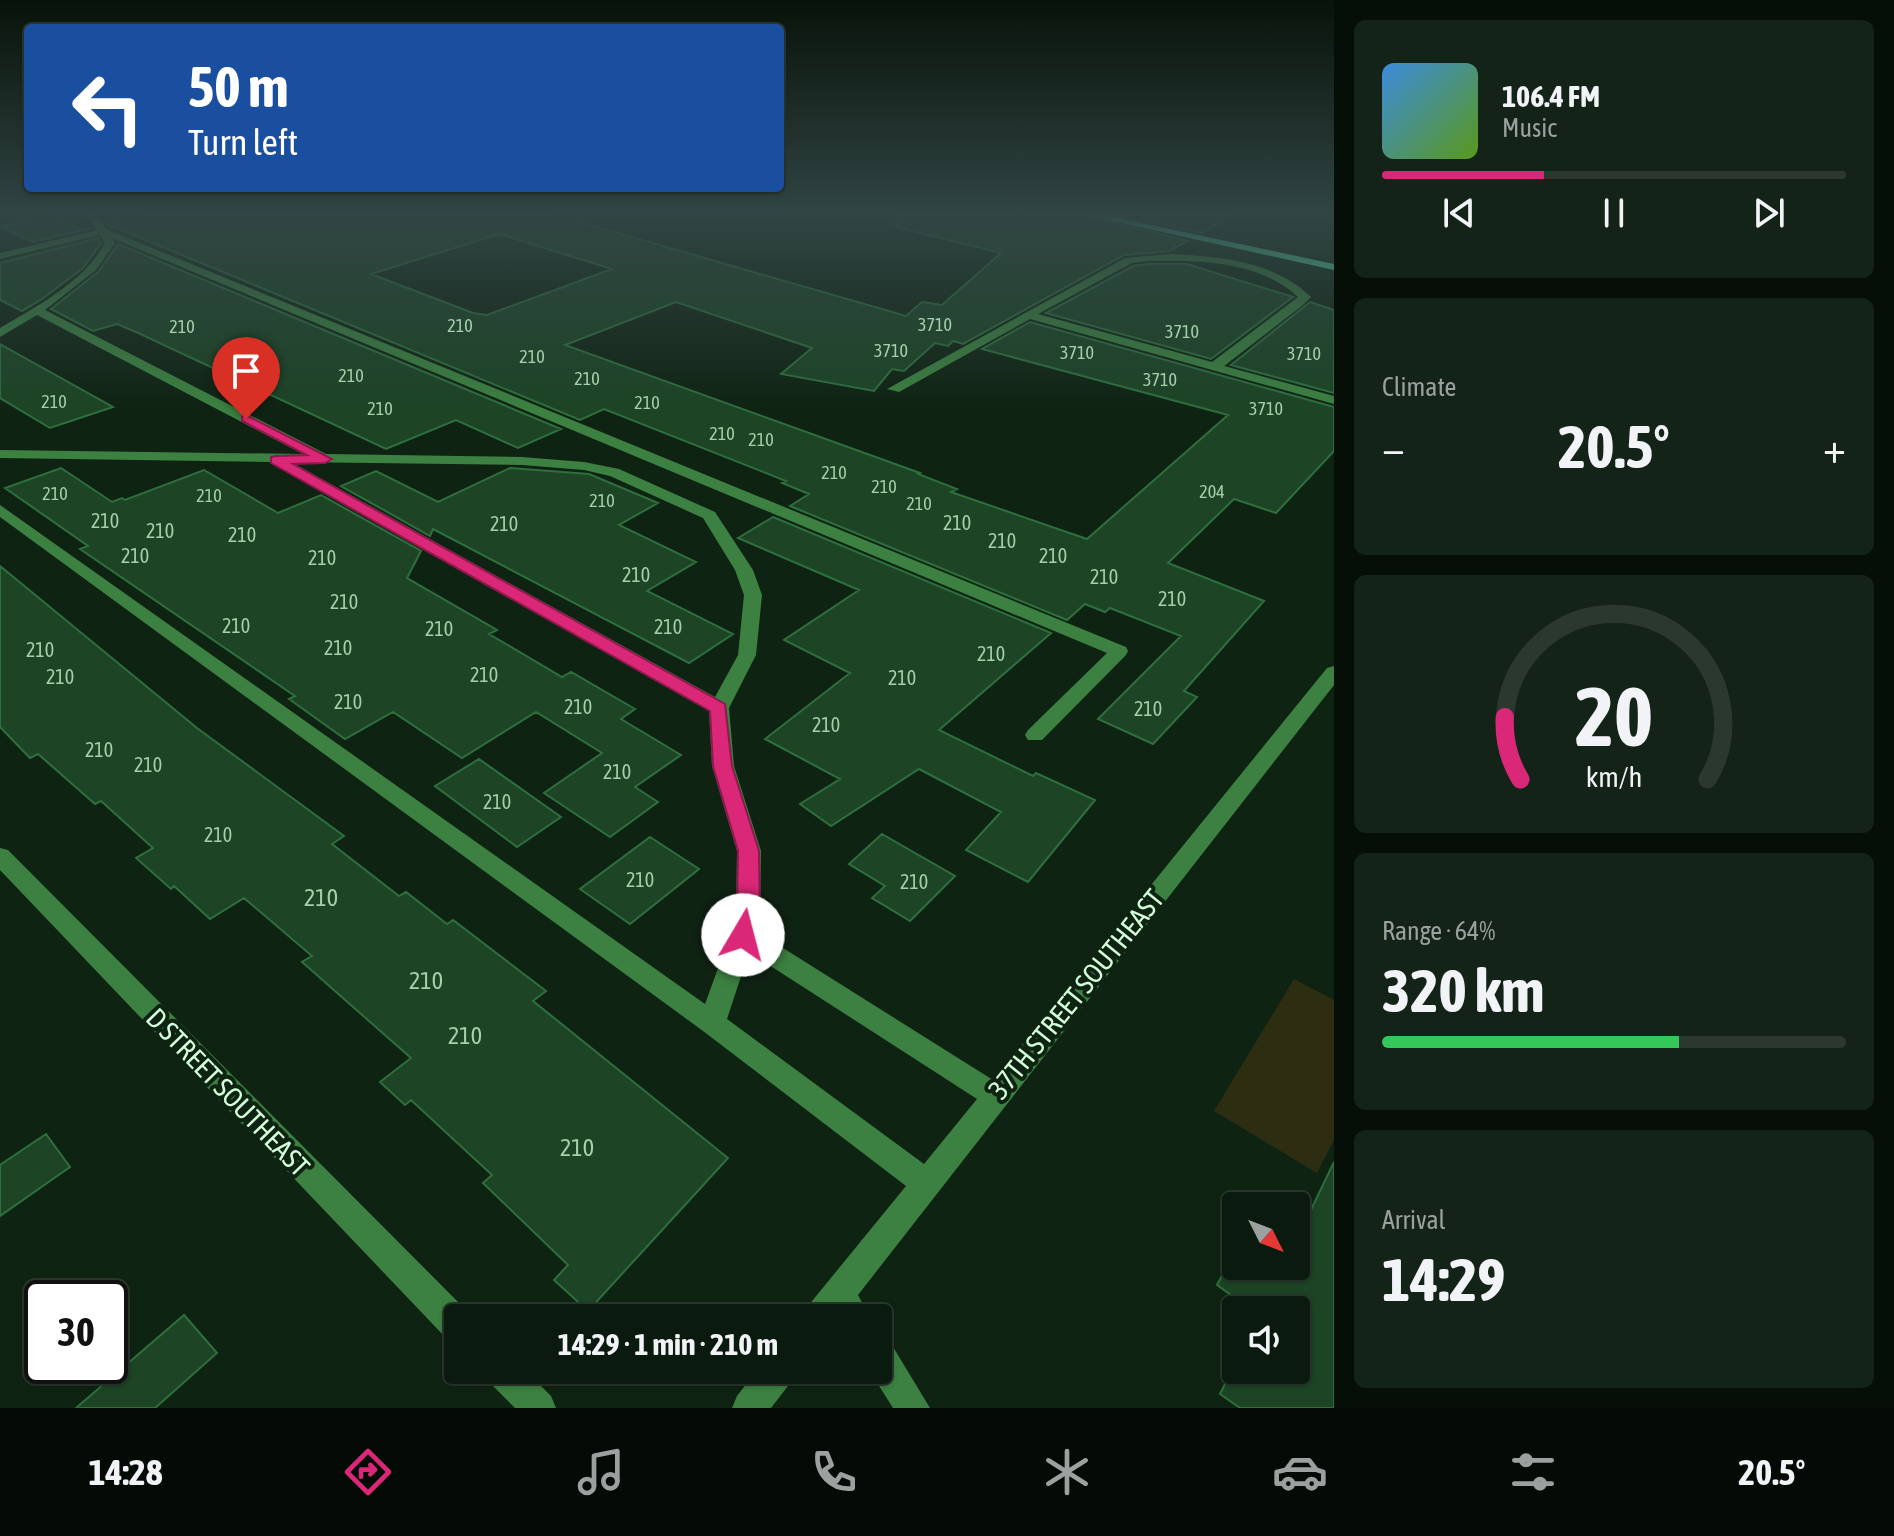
<!DOCTYPE html>
<html lang="en">
<head>
<meta charset="utf-8">
<style>
	:root { --surface:#0b1a0e; --page:#142317; --text:#f1f3f6; --muted:#9aa19e; --line:#2b382e; --accent:#db2777 }
	body { margin:0; font-family:"Asap Condensed",sans-serif; background:var(--page); color:var(--text); height:100vh; display:flex; flex-direction:column; font-size:30px; white-space:nowrap }
	* { box-sizing:border-box; margin:0 }
	p { font-size:26px; color:var(--muted) }
	.icon { flex:none; width:44px; height:44px; fill:none; stroke:currentColor; stroke-width:2; stroke-linecap:round; stroke-linejoin:round }
	.map { position:relative; flex:1; overflow:hidden }
	.side { display:flex; flex-direction:column; gap:20px; padding:20px; background:#060e08; width:560px }
	.side>* { flex:none }
	.banner { position:absolute; left:24px; top:24px; width:760px; height:168px; border-radius:8px; box-shadow:0 2px 6px #0004,0 0 0 2px var(--line); background:#1a4fa0; color:#fff; overflow:hidden }
	.needle { width:52px; rotate:132deg }
	.controls { position:absolute; left:1222px; top:1192px; display:grid; gap:16px }
	.controls a { display:grid; place-items:center; width:88px; height:88px; border-radius:8px; background:var(--surface); box-shadow:0 2px 6px #0004,0 0 0 2px var(--line); font-size:40px }
	.speed { position:absolute; left:24px; top:1280px; display:flex; gap:16px; font-size:40px; font-weight:700; text-align:center }
	.speed>* { display:grid; place-content:center; width:104px; height:104px; border-radius:50%; background:var(--surface); box-shadow:0 2px 6px #0004,0 0 0 2px var(--line); line-height:1 }
	.speed .limit { border:4px solid #111; border-radius:12px; background:#fff; color:#111 }
	.pin { position:absolute; display:grid; place-items:center; width:68px; height:68px; color:#fff; margin:-82px -34px; border-radius:50% 50% 50% 0; rotate:-45deg; box-shadow:0 0 8px #0007 }
	.pin .icon { rotate:45deg }
	.me { position:absolute; width:88px; margin:-44px; rotate:8deg; stroke-linejoin:round; filter:drop-shadow(0 0 6px #0008) }
	.turn { display:flex; align-items:center; gap:28px; height:168px; padding:0 32px; font-size:36px }
	.turn .icon { width:104px; height:104px; stroke-width:2.5 }
	.turn b { display:block; font-size:56px; line-height:68px }
	.big { font-size:60px; font-weight:700; line-height:1.1 }
	.side .card { flex:1; display:flex; flex-direction:column; justify-content:center; gap:12px; min-width:0; padding:0 28px; border-radius:12px; background:var(--page) }
	.side .dial { align-items:center; gap:0 }
	.dial svg { height:208px; overflow:visible; fill:none; stroke:var(--line); stroke-width:7; stroke-linecap:round; text-anchor:middle }
	.dial text { fill:var(--text); stroke:none }
	.song { display:flex; align-items:center; gap:24px }
	.cover { width:96px; height:96px; border-radius:12px; background:linear-gradient(135deg,hsl(210 70% 55%),hsl(90 70% 35%)) }
	.played { height:8px; border-radius:4px; background:linear-gradient(90deg,var(--accent) 35%,var(--line) 35%) }
	.keys { display:flex; justify-content:space-around; direction:ltr }
	.heat { display:flex; justify-content:space-between; align-items:center; font-size:44px; direction:ltr }
	.charge { height:12px; border-radius:6px; background:linear-gradient(90deg,#34c759 64%,var(--line) 0) }
	.trip { position:absolute; left:444px; top:1304px; width:448px; height:80px; border-radius:8px; background:var(--surface); box-shadow:0 2px 6px #0004,0 0 0 2px var(--line); font-weight:700; line-height:80px; text-align:center }
	.menu { display:flex; height:128px; justify-content:space-around; align-items:center; background:#040a06; color:var(--muted) }
	.menu .icon { width:56px; height:56px }
	.menu .active { color:var(--accent) }
	.menu b { font-size:36px; color:var(--text) }
	main { display:flex; flex:1; min-height:0 }
	.map>svg:first-child { display:block }
	.green { fill:#2d2d12 }
	.building { fill:#1c4425; stroke:#2e6f3e; stroke-width:2; fill-rule:evenodd }
	.lines { fill:none; stroke-linecap:round; stroke-linejoin:round }
	.minor { fill:#3c8141; fill-rule:evenodd }
	.major { fill:#5efac5; fill-rule:evenodd }
	.route { fill:#db2777; stroke:#8e194d; stroke-width:2 }
	.labels { text-anchor:middle; dominant-baseline:central; stroke-width:8; stroke-linejoin:round; paint-order:stroke }
	.far-number-label { font-size:18px; fill:#a5d0ac }
	.number-label { font-size:20px; fill:#a5d0ac }
	.near-number-label { font-size:24px; fill:#a5d0ac }
	.near-street-label { font-size:28px; fill:#d3fed9; stroke:#0f2313 }
</style>
</head>
<body>
<main>
<div class="map">
<svg width="1334" height="1408" viewBox="0 0 1334 1408">
	<rect width="100%" height="100%" fill="#0f2313"/>
	<path class="green" d="M1294 979 1334 1000V1140L1317 1173 1214 1111Z"/>
	<path class="building" d="M148 214H552L906 316 922 302 942 305 1001 253 896 227 897 214H1078L1188 241 1169 251 1124 255 963 344 953 341 948 346 935 343 904 371 892 369 874 391 781 374 812 348 676 302 565 345 920 473 918 474 957 489 951 492 1087 539 1228 415 982 349 1030 322 1334 407V451L1276 513 1234 499 1168 563 1264 601 1184 691 1197 697 1153 744 1098 719 1181 636 1110 608 1105 612 1085 604 1067 620 790 506 809 494 782 483 786 481 604 409 580 420 107 224ZM499 234 612 269 487 315 473 313 371 274Z
		M1114 214H1234L1202 233Z
		M52 215 82 230 92 228 33 242 0 227Z
		M99 238 101 243 83 268 42 299 22 311 0 300V263Z
		M118 244 561 429 518 448 456 420 386 449 136 332 117 324 93 331 51 309 98 272Z
		M1148 264H1187L1293 297 1211 359 1046 313 1133 266Z
		M1310 302 1334 310V393L1231 365Z
		M0 344 113 407 50 428 0 398Z
		M61 468 112 502 122 498 125 500 204 470 278 513 321 495 421 551 407 578 497 630 489 634 562 677 571 672 635 709 621 719 681 755 635 787 658 802 610 837 544 793 602 753 536 712 462 758 393 712 345 739 289 699 295 696 80 549 88 546 5 488Z
		M510 468 589 474 658 503 619 525 696 562 647 591 733 634 689 663 433 529 430 536 341 486 376 471 438 502Z
		M773 517 1051 633 939 730 1033 776 1036 773 1095 800 1028 882 966 850 1001 812 919 769 831 826 800 804 840 779 765 739 850 673 784 640 859 590 738 538Z
		M0 566 197 728 344 836 332 844 399 896 406 892 447 924 453 920 546 991 533 1001 728 1158 588 1311 554 1280 568 1265 483 1183 492 1175 411 1100 405 1105 380 1082 411 1058 302 962 312 956 244 898 210 919 174 886 171 889 136 858 153 848 101 801 95 804 38 754 30 758 0 727Z
		M479 759 561 817 517 847 435 786Z
		M882 834 955 876 910 921 872 898 885 886 849 864Z
		M650 837 699 869 630 924 580 889Z
		M46 1134 70 1167 0 1216V1165Z
		M1334 1162V1408H1240L1220 1394 1236 1362V1370H1296V1310H1252L1217 1285 1236 1249V1266H1296V1212L1307 1218Z
		M184 1315 217 1353 155 1408H76Z"/>
	<g class="lines">
		<path class="minor" d="M87 214H97L106 229 1126 647 1128 651 1126 655 1042 740H1028L1025 735 1028 730 1107 653 112 238 115 243 96 270 45 310 326 454 522 457 584 462 619 469 715 512 753 570 762 595 756 655 729 708 734 766 761 851 760 919 756 931 993 1080 1327 668 1334 666V685L858 1295 870 1318H804L808 1306 906 1186 703 1031 0 517V505L705 1004 736 919 737 851 712 766 709 711 270 462 0 458V450L303 454 37 315 0 337V328C37 306 84 282 105 243L100 235 0 259V253L97 230ZM291 462 522 465 584 470 610 476 703 518 735 570 744 595 738 655 715 697ZM749 952 977 1099 924 1164 727 1019Z
			M1171 254C1219 256 1272 261 1309 295L1311 297 1303 305 1224 366 1334 396V404L1030 319 899 392 887 389 1125 258ZM1148 261C1198 260 1260 261 1298 297L1212 362 1038 314 1132 263Z
			M0 848 8 850 470 1314 471 1318H458V1343L446 1338 0 870Z
			M878 1337 890 1342 930 1408H893L869 1370H878Z
			M484 1370H525L551 1396 556 1408H515L489 1382Z
			M757 1370H796L791 1382 771 1408H732L737 1396Z"/>
		<path class="major" d="M1081 214H1100L1334 264V270Z"/>
	</g>
	<linearGradient id="sky" x2="0" y2="1"><stop stop-color="#08130a"/><stop offset="0.52" stop-color="#314544"/><stop offset="1" stop-color="#314544" stop-opacity="0"/></linearGradient>
	<rect width="1334" height="411" fill="url(#sky)"/>
	<path class="route" d="M246 415 332 459 325 463 293 464 725 704 732 766 759 851 760 919 751 941 743 944 735 941 732 935 737 919 738 851 713 766 710 711 271 463V457L276 456 307 455 242 421V416Z"/>
	<g class="labels">
		<g class="far-number-label">
			<text x="935" y="324">3710</text>
			<text x="460" y="325">210</text>
			<text x="182" y="326">210</text>
			<text x="1182" y="331">3710</text>
			<text x="891" y="350">3710</text>
			<text x="1077" y="352">3710</text>
			<text x="1304" y="353">3710</text>
			<text x="532" y="356">210</text>
			<text x="351" y="375">210</text>
			<text x="587" y="378">210</text>
			<text x="1160" y="379">3710</text>
			<text x="54" y="401">210</text>
			<text x="647" y="402">210</text>
			<text x="380" y="408">210</text>
			<text x="1266" y="408">3710</text>
			<text x="722" y="433">210</text>
			<text x="761" y="439">210</text>
			<text x="834" y="472">210</text>
			<text x="884" y="486">210</text>
			<text x="1212" y="491">204</text>
			<text x="55" y="493">210</text>
			<text x="209" y="495">210</text>
			<text x="602" y="500">210</text>
			<text x="919" y="503">210</text>
		</g>
		<g class="number-label">
			<text x="105" y="520">210</text>
			<text x="957" y="522">210</text>
			<text x="504" y="523">210</text>
			<text x="160" y="530">210</text>
			<text x="242" y="534">210</text>
			<text x="1002" y="540">210</text>
			<text x="135" y="555">210</text>
			<text x="1053" y="555">210</text>
			<text x="322" y="557">210</text>
			<text x="636" y="574">210</text>
			<text x="1104" y="576">210</text>
			<text x="1172" y="598">210</text>
			<text x="344" y="601">210</text>
			<text x="236" y="625">210</text>
			<text x="668" y="626">210</text>
			<text x="439" y="628">210</text>
			<text x="338" y="647">210</text>
			<text x="40" y="649">210</text>
			<text x="991" y="653">210</text>
			<text x="484" y="674">210</text>
			<text x="60" y="676">210</text>
			<text x="902" y="677">210</text>
			<text x="348" y="701">210</text>
			<text x="578" y="706">210</text>
			<text x="1148" y="708">210</text>
			<text x="826" y="724">210</text>
			<text x="99" y="749">210</text>
			<text x="148" y="764">210</text>
			<text x="617" y="771">210</text>
			<text x="497" y="801">210</text>
			<text x="218" y="834">210</text>
			<text x="640" y="879">210</text>
			<text x="914" y="881">210</text>
		</g>
		<g class="near-number-label">
			<text x="321" y="897">210</text>
			<text x="426" y="980">210</text>
			<text x="465" y="1035">210</text>
			<text x="577" y="1147">210</text>
		</g>
		<g class="near-street-label">
			<text transform="translate(1076 994) rotate(-51)">37TH STREET SOUTHEAST</text>
			<text transform="translate(228 1092) rotate(46)">D STREET SOUTHEAST</text>
		</g>
	</g>
</svg>
<div class="controls">
<a><svg class="needle" viewBox="-14 -14 28 28"><path d="M0-13l5 13h-10z" fill="#e53935"/><path d="M0 13l5-13h-10z" fill="#9aa19e"/></svg></a>
<a><svg class="icon" aria-label="sound" viewBox="0 0 24 24"><path d="M4 9h4l5-4v14l-5-4H4zM17 9q2 3 0 6"/></svg></a>
</div>
<div class="speed"><div class="limit">30</div></div>
<div class="pin" style="left:246px;top:419px;background:#d93025"><svg class="icon" aria-label="arrive" viewBox="0 0 24 24"><path d="M6 21V4h12l-3 4 3 4H6"/></svg></div>
<svg class="me" style="left:743px;top:935px" viewBox="-20 -20 40 40"><circle r="19" fill="#fff"/><path d="M0-13L10 11 0 6-10 11z" fill="#db2777"/></svg>
<div class="trip">14:29 · 1 min · 210 m</div>
<div class="banner">
<div class="turn"><svg class="icon" aria-label="left" viewBox="0 0 24 24"><path d="M17 20v-9H6M10 6l-5 5 5 5"/></svg><div><b>50 m</b>Turn left</div></div>
</div>
</div>
<section class="side">
<div class="card">
<div class="song"><i class="cover"></i><div><b>106.4 FM</b><p>Music</p></div></div>
<div class="played"></div>
<div class="keys"><svg class="icon" aria-label="previous" viewBox="0 0 24 24"><path d="M18 5L8 12l10 7zM5 5v14"/></svg><svg class="icon" aria-label="pause" viewBox="0 0 24 24"><path d="M8 5v14M16 5v14"/></svg><svg class="icon" aria-label="next" viewBox="0 0 24 24"><path d="M6 5l10 7-10 7zM19 5v14"/></svg></div>
</div>
<div class="card"><p>Climate</p>
<div class="heat"><a>−</a><b class="big">20.5°</b><a>+</a></div>
</div>
<div class="card dial"><svg viewBox="0 0 100 80">
<path d="M14 69A42 42 0 1 1 86 69"/>
<path d="M14 69A42 42 0 0 1 8 45" stroke="#db2777"/>
<text x="50" y="56" font-size="32" font-weight="700">20</text>
<text x="50" y="72" font-size="11">km/h</text>
</svg></div>
<div class="card"><p>Range · 64%</p><b class="big">320 km</b><div class="charge"></div></div>
<div class="card"><p>Arrival</p><b class="big">14:29</b></div>
</section>
</main>
<nav class="menu">
<b>14:28</b>
<svg class="icon active" aria-label="directions" viewBox="0 0 24 24"><path d="M12 3l9 9-9 9-9-9zM9 14v-3h6M13 9l2 2-2 2"/></svg>
<svg class="icon" aria-label="music" viewBox="0 0 24 24"><path d="M9 18V5l10-2v13"/><circle cx="6" cy="18" r="3"/><circle cx="16" cy="16" r="3"/></svg>
<svg class="icon" aria-label="phone" viewBox="0 0 24 24"><path d="M5 4h4l2 5-3 2q2 4 5 5l2-3 5 2v4C11 20 4 13 5 4z"/></svg>
<svg class="icon" aria-label="climate" viewBox="0 0 24 24"><path d="M12 3v18M4 7l16 10M4 17L20 7"/></svg>
<svg class="icon" aria-label="car" viewBox="0 0 24 24"><path d="M5 17H2v-5l4-1 3-4h7l3 4 3 1v5h-3M9 17h6M6 11h13"/><circle cx="7" cy="17" r="2"/><circle cx="17" cy="17" r="2"/></svg>
<svg class="icon" aria-label="filters" viewBox="0 0 24 24"><path d="M4 7h16M4 17h16"/><circle cx="9" cy="7" r="2"/><circle cx="15" cy="17" r="2"/></svg>
<b>20.5°</b>
</nav>
</body>
</html>
